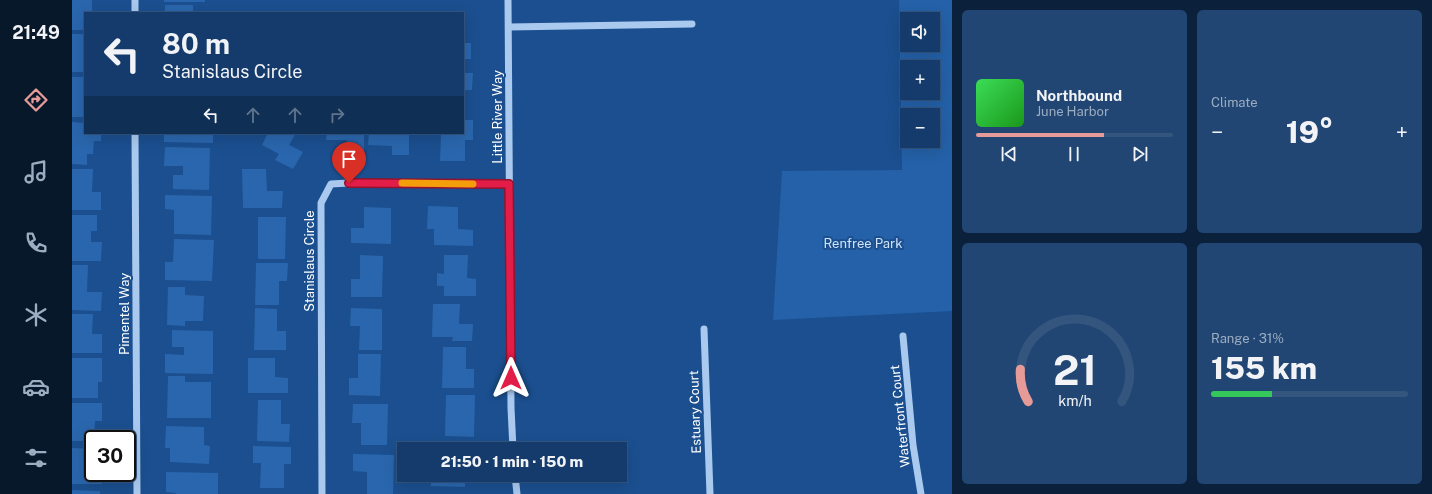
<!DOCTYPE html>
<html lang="en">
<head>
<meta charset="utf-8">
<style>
	:root { --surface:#143b6b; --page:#214673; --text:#f1f3f6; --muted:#9dadc1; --line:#33557e; --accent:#e69b98 }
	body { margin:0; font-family:"Public Sans",sans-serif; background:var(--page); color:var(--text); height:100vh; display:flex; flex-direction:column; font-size:15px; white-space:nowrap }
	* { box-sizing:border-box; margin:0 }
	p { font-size:13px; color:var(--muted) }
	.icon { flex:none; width:22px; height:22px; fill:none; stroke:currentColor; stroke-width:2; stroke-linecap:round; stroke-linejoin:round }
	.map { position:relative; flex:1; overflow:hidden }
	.drawer { display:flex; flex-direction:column; gap:10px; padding:10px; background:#0b203b; width:480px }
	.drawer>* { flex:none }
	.guide { position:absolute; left:12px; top:12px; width:380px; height:122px; border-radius:0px; box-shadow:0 4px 16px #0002,0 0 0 1px var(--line); background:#143b6b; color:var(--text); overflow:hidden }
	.tools { position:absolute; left:828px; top:12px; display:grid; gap:8px }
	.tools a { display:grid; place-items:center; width:40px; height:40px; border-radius:0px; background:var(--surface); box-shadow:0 4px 16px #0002,0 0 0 1px var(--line); font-size:20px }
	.speed { position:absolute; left:12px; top:430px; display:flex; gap:8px; font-size:20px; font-weight:700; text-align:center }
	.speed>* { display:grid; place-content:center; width:52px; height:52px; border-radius:50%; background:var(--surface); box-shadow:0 4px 16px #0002,0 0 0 1px var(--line); line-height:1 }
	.speed .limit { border:2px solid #111; border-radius:6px; background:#fff; color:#111 }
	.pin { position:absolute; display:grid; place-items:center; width:34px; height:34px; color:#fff; margin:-41px -17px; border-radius:50% 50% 50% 0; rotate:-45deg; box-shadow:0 0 4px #0007 }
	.pin .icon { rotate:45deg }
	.me { position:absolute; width:44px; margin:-22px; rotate:0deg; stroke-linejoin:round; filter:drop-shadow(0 0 3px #0008) }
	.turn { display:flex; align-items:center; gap:14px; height:84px; padding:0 12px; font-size:18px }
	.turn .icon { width:52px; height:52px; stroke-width:2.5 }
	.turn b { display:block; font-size:28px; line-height:34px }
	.lanes { display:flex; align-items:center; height:38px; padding:0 12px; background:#0003; justify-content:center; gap:20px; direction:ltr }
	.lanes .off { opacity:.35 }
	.big { font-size:30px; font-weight:800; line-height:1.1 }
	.drawer .card { flex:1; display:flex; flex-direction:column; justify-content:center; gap:6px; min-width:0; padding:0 14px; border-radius:6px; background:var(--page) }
	.drawer .dial { align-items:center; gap:0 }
	.dial svg { height:104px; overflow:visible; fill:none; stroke:var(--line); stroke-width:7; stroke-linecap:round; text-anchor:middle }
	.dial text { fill:var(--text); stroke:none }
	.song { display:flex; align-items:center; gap:12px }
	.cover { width:48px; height:48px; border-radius:6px; background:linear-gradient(135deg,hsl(130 70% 55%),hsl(120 70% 35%)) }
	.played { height:4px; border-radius:2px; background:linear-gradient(90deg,var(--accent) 65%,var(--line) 65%) }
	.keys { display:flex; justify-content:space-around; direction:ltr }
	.heat { display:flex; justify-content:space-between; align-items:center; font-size:22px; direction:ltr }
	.charge { height:6px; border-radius:3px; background:linear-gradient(90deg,#34c759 31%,var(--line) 0) }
	.drawer .tiles { flex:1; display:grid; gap:10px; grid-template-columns:repeat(2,1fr) }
	.trip { position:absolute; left:325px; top:442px; width:230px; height:40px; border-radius:0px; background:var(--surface); box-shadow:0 4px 16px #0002,0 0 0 1px var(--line); font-weight:800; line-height:40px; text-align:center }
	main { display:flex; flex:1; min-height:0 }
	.tab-bar { display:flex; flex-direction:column; width:72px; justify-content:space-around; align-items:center; background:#08182b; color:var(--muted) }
	.tab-bar .icon { width:28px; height:28px }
	.tab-bar .active { color:var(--accent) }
	.tab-bar b { font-size:18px; color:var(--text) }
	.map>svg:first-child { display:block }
	.green { fill:#2461a8; fill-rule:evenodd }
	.building { fill:#2a66ad }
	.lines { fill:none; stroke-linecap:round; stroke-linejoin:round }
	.minor { stroke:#a9c9ee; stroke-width:7 }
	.route-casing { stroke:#92132f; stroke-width:10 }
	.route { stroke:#e11d48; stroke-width:7 }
	.slow { stroke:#f59e0b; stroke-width:7 }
	.labels { text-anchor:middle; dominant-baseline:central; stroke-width:4; stroke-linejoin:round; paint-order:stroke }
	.street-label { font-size:13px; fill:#fff; stroke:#1b4f8f }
	.park-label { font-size:13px; fill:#cfe3fa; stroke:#1b4f8f }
</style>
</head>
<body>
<main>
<nav class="tab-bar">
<b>21:49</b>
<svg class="icon active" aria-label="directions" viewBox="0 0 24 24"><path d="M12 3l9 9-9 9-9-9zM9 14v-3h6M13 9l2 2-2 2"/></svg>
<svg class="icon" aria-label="music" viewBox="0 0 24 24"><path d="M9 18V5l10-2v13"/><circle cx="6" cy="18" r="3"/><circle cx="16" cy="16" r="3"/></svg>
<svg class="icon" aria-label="phone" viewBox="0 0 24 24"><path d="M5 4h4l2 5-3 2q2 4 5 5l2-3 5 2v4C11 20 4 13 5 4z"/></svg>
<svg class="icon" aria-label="climate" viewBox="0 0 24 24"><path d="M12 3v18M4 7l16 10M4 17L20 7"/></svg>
<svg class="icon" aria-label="car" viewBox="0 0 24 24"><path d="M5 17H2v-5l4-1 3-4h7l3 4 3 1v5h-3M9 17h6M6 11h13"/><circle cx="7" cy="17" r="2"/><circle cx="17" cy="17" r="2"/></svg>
<svg class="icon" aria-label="filters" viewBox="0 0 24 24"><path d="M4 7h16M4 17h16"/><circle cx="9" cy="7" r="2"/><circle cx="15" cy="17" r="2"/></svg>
</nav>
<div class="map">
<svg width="880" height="494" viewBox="0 0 880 494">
	<rect width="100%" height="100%" fill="#1b4f8f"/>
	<path class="green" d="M827 0H880V311L701 320 710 171 830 170ZM835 19H861V45H835ZM835 67H861V93H835ZM835 115H861V141H835Z"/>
	<path class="building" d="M0 0H20V13H13V30H0Z
		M92 0H133V2H92Z
		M93 5H121V13H93Z
		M0 34H13V72H0Z
		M391 43H399V59H391Z
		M391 73H401L400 90H391Z
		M0 77H13V117H0Z
		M391 120H401V140H393V161H368L369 133H391Z
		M0 122 13 123V133H29V141H22L21 154H15V165L0 164Z
		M92 133H141V143L92 142Z
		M196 133H224L217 145 231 152 221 169 203 160 207 154 190 145Z
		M255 133H292V152H274L275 140H254Z
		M297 133H337V155H320V146L296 145Z
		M93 147 138 148 137 190 101 189V175H111V166H92Z
		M0 169H21L20 192H29V210H0Z
		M170 169H194L195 191H211L210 208H171Z
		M93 195 140 196 139 235 102 234V210L93 209Z
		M356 206 386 207V229L401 230V246L362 245V229H355Z
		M292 207 319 208V244L279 243V228H292Z
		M0 215H25V231H19V242H30L29 261H0Z
		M186 217H214L213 259H186Z
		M102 239 142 240 140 281 93 280V262H101Z
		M288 255 311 256 310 297H279V279H288Z
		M372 255H396L395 278 404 279V296H372V286H365V273L372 274Z
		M184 263H216L215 281H207V305H183Z
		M0 265H16L15 292H30L29 311 0 310Z
		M96 287H113V295L132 296 131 321H113V326L95 325Z
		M361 304H388L387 324H401L400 341H380L381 337H360Z
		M183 308 205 309V331H214V350H182Z
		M279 308 310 309V350H287L288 326H278Z
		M0 314H21L20 334H30V353H0Z
		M100 330 141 331V374L93 373V354L112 355V347H100Z
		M371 347H394V369H402V388H370Z
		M286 354H309L308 396 277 395V378H286Z
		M0 358H30V382H26V398H0Z
		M176 358H203V377L216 378V393H176Z
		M96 376H113V382H139V418H95Z
		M374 395H403L402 437 373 436Z
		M186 400H209V424H218L217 442 185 441Z
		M0 403H30V421H23L22 439H21V441H0Z
		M281 404H316L315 445H289V423H280Z
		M94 426 132 427V445L138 446 137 464 98 462V448H93Z
		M181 446 219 447V464H212V488H188L189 463H181Z
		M0 448 21 449V473H30V484H0Z
		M281 454 322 455 321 494H295V472L281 471Z
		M94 472 146 473V494H104V493L94 492Z
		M359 475H393V487L359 486Z
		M0 490 28 491V494H0Z"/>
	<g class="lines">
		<path class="minor" d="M63 0V13
			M436 0 439 408 441 449
			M437 27 620 24
			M63 133 65 494
			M632 329 638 494
			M831 336 841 445 849 494
			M443 475 445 494
			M250 494 249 203 259 184 277 183 437 184"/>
	</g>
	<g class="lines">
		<g class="route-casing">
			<path id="route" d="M277 183 437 184 439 378"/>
		</g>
		<use href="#route" class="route"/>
		<path class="slow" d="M330 183 401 184"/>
	</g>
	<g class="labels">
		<g class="street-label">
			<text transform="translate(425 117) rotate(-90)">Little River Way</text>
			<text transform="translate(237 261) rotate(-90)">Stanislaus Circle</text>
			<text transform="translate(52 314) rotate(-90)">Pimentel Way</text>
			<text transform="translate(623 412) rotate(-92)">Estuary Court</text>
			<text transform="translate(828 416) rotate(-96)">Waterfront Court</text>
		</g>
		<g class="park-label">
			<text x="791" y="243">Renfree Park</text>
		</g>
	</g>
</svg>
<div class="tools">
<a><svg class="icon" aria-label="sound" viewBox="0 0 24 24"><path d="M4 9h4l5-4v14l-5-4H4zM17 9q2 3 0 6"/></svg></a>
<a>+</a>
<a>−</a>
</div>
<div class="speed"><div class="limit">30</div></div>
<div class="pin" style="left:277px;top:183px;background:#d93025"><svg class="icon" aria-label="arrive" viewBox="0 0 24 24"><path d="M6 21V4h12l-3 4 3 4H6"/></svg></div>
<svg class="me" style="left:439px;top:378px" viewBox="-20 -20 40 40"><path d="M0-17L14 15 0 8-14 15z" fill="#e11d48" stroke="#fff" stroke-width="4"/></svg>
<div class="trip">21:50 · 1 min · 150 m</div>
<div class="guide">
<div class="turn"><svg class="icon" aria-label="left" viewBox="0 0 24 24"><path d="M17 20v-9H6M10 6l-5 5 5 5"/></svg><div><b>80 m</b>Stanislaus Circle</div></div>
<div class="lanes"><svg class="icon" aria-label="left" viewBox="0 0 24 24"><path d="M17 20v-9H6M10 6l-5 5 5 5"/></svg><svg class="icon off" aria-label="ahead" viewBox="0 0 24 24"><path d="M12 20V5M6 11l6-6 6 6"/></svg><svg class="icon off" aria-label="ahead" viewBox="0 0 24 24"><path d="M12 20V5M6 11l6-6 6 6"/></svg><svg class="icon off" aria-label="right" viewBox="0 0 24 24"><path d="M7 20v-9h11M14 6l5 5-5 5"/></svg></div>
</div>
</div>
<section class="drawer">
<div class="tiles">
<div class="card">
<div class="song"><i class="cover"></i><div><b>Northbound</b><p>June Harbor</p></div></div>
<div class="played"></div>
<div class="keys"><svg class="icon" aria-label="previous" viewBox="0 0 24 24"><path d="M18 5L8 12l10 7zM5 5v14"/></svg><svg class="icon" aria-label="pause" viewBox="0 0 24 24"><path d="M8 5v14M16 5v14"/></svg><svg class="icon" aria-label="next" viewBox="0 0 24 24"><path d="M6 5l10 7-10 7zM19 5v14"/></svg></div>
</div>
<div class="card"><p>Climate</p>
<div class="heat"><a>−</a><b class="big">19°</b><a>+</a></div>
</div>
<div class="card dial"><svg viewBox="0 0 100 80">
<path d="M14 69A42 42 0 1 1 86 69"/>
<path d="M14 69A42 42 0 0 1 8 44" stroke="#e69b98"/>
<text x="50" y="56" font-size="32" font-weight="700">21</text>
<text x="50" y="72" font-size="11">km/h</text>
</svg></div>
<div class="card"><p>Range · 31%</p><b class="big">155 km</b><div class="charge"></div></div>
</div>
</section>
</main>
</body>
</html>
